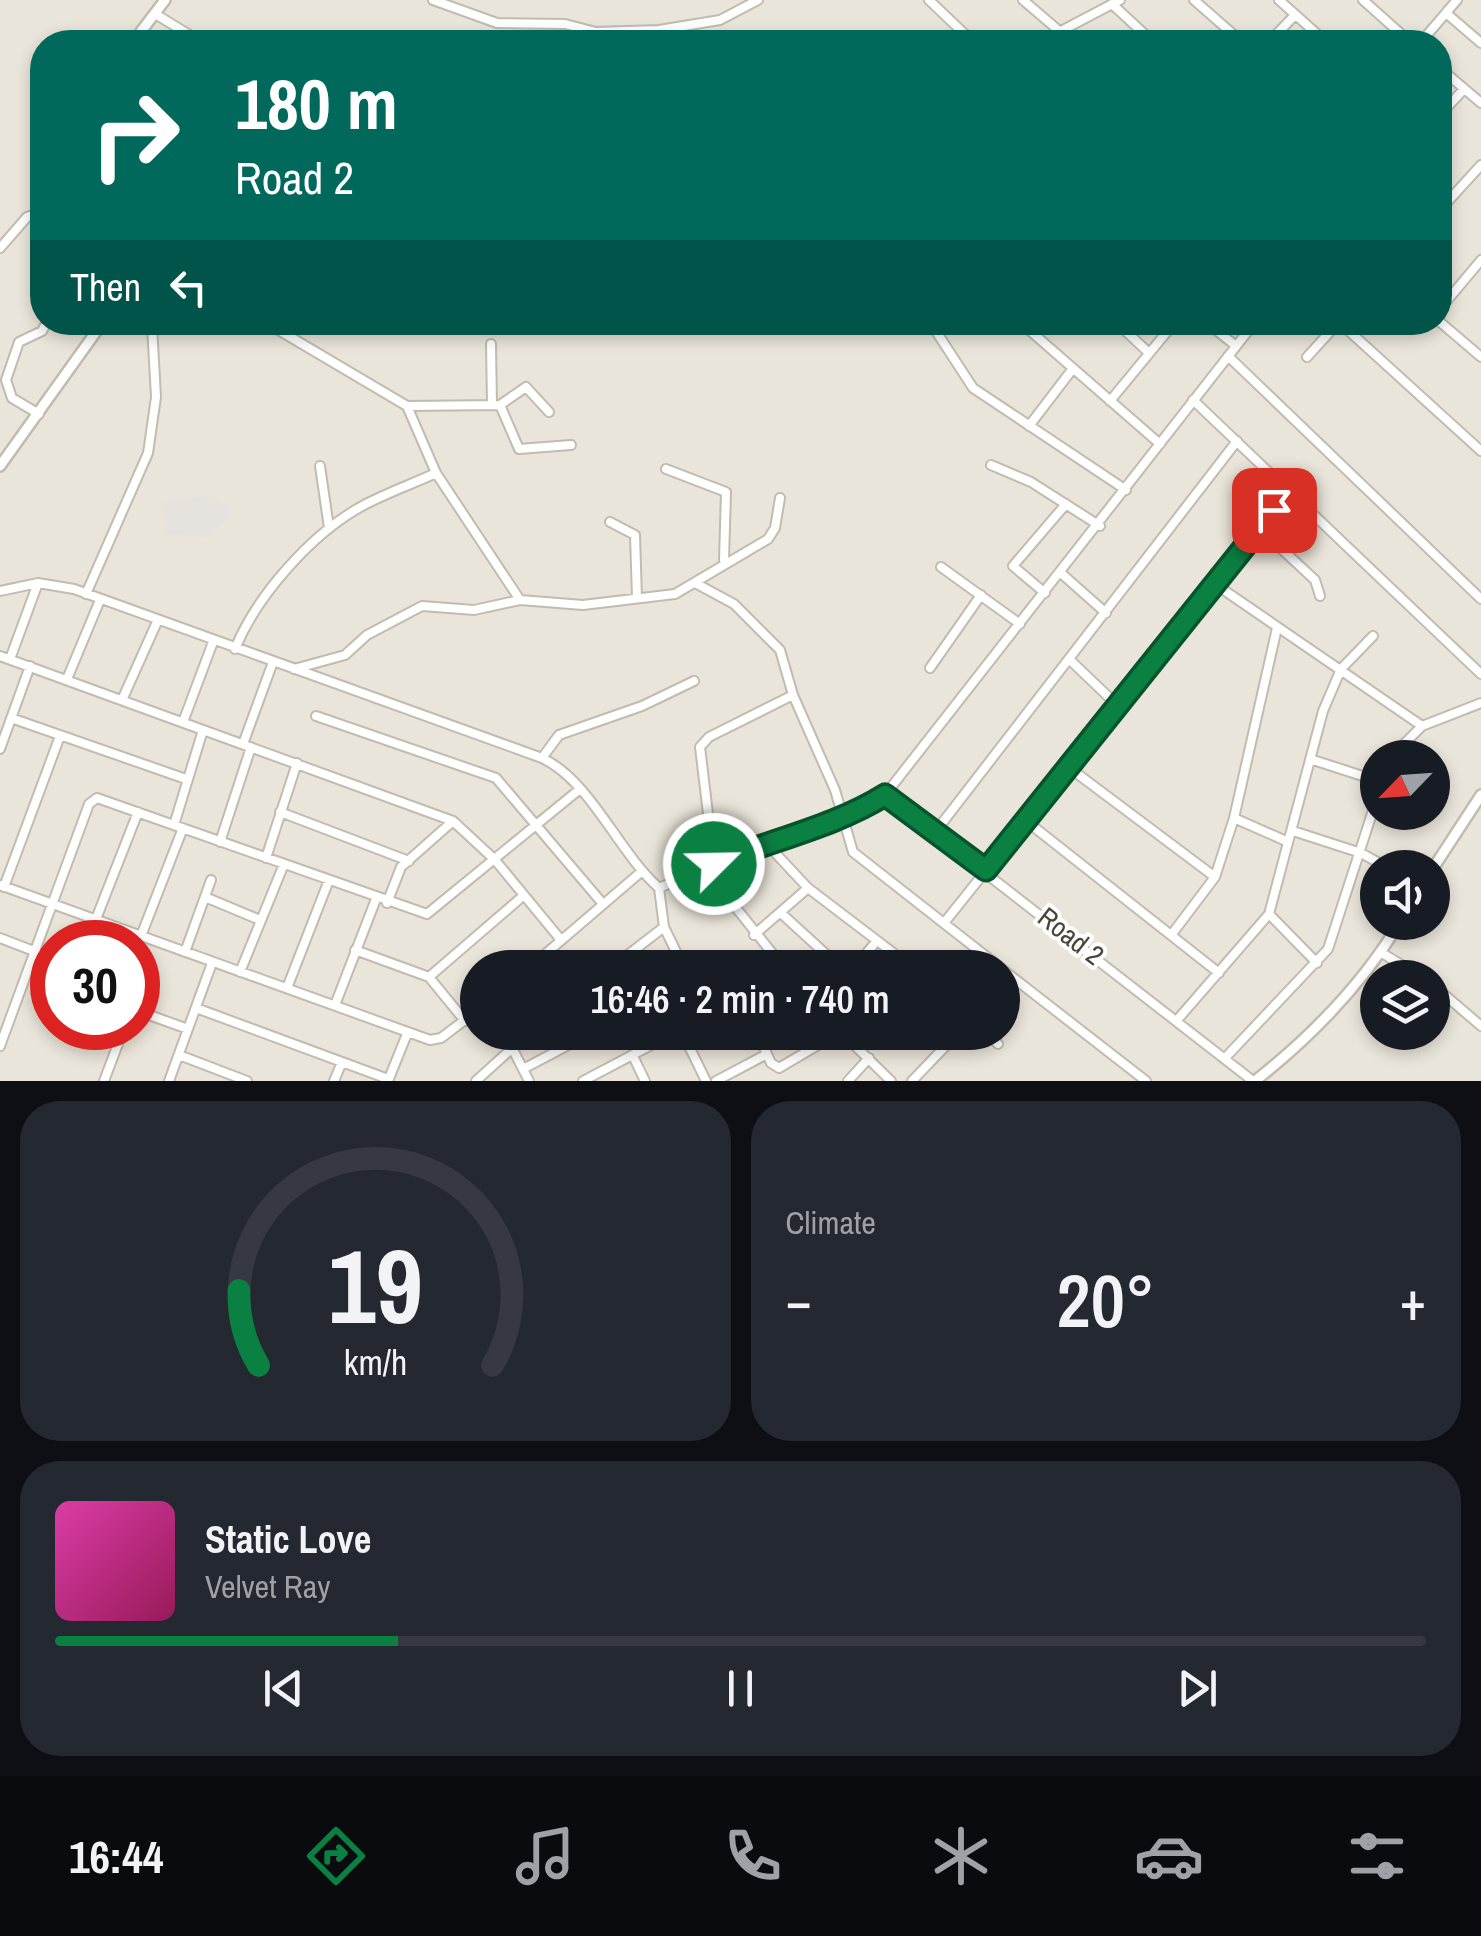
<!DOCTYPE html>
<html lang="en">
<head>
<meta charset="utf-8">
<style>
	:root { --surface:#171b24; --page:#242831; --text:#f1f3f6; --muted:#9ea1a6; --line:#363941; --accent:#0b8043 }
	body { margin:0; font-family:"Archivo Narrow",sans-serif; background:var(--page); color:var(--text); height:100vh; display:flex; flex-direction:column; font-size:38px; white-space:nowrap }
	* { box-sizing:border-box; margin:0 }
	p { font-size:32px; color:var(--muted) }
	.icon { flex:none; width:55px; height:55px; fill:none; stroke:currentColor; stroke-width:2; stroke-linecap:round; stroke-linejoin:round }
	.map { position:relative; height:1081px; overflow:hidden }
	.sheet { display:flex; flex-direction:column; gap:20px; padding:20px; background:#0d0f14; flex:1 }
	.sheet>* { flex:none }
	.banner { position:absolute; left:30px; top:30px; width:1422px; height:305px; border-radius:40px; box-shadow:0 5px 15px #0003; background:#00695c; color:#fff; overflow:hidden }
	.needle { width:65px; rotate:245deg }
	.controls { position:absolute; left:1360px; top:740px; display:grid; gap:20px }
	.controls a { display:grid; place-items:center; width:90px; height:90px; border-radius:50%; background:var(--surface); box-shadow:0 5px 15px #0003; font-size:50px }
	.speed { position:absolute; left:30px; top:920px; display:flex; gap:20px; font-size:50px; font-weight:700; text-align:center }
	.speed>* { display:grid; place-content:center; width:130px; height:130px; border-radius:50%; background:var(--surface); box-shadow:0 5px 15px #0003; line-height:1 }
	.speed .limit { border:15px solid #d22; background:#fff; color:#111 }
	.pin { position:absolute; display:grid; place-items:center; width:85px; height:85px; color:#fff; margin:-42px; border-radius:20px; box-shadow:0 5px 15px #0006 }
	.me { position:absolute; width:110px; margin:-55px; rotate:67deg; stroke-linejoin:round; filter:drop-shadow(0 0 8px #0008) }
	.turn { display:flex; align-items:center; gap:35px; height:210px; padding:0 40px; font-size:45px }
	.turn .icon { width:130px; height:130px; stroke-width:2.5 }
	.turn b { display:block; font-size:70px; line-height:85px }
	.then { display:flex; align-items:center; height:95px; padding:0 40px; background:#0003; gap:20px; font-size:38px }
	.big { font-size:75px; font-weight:600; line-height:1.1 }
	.sheet .tile { flex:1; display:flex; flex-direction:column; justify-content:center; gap:15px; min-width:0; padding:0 35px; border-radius:40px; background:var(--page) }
	.sheet .dial { align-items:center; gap:0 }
	.dial svg { height:260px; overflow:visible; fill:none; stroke:var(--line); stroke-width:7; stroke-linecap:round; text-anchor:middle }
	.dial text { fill:var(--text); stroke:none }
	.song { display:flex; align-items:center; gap:30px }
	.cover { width:120px; height:120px; border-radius:15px; background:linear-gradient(135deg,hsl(320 70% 55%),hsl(330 70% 35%)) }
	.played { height:10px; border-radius:5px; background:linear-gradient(90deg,var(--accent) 25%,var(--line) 25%) }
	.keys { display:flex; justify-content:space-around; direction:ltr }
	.heat { display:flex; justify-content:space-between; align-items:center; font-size:55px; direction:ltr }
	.sheet .tiles { flex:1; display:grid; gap:20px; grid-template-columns:1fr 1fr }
	.tile:last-child { grid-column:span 2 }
	.trip { position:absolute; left:460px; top:950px; width:560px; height:100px; border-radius:50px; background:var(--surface); box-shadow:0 5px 15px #0003; font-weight:600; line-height:100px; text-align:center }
	.tabs { display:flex; height:160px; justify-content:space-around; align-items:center; background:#090b0e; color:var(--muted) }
	.tabs .icon { width:70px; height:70px }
	.tabs .on { color:var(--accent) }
	.tabs b { font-size:45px; color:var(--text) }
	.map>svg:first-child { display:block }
	.residential { fill:#eae5da; fill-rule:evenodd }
	.industrial { fill:#e6e2dd }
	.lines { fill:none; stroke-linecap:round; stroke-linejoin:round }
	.minor-casing { stroke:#c2bbae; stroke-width:12 }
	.tertiary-casing { stroke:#c2bbae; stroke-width:14 }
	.minor { stroke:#fff; stroke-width:8 }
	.tertiary { stroke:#fff; stroke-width:9 }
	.route-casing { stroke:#07532c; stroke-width:25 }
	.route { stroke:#0b8043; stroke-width:18 }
	.labels { text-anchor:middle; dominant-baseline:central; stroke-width:8; stroke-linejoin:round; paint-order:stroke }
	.street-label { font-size:28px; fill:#4b4439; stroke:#fff }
</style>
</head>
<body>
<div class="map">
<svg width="1481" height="1081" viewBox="0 0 1481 1081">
	<rect width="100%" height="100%" fill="#f6f3ec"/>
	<path class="residential" d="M0 0H1481V1081H0ZM42 42H1440V322H42ZM1378 758H1432V812H1378ZM1378 868H1432V922H1378ZM52 942H138V1028H52ZM478 968H1002V1032H478ZM1378 978H1432V1032H1378Z"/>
	<path class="industrial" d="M210 495 235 511 207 537 167 534 162 503Z"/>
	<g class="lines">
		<g class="minor-casing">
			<path id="minor" d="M433 0 497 23 565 24 596 32 659 30 720 20 758 0
				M929 0 973 42
				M1023 0 1072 42
				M1194 0 1242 42
				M1279 0 1326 42
				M1363 0 1410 42
				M1112 4 1153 42
				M1446 13 1481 43
				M157 15 201 42
				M1040 42 1120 0
				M1269 42 1295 15
				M1421 42 1457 0
				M1440 68 1481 103
				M1440 115 1464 89
				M1440 210 1481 165
				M0 248 27 217 42 212
				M1440 309 1481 260
				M265 322 407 406 500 405
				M930 322 973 388 1126 490
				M1020 322 1160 444
				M1116 322 1149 353
				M1206 322 1236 346
				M1339 322 1481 451
				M1440 322 1481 357
				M491 344 492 404
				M1228 356 1481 599
				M1307 357 1339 322
				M1193 400 1481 674
				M1110 401 1175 322
				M500 405 519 449 571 445
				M500 405 526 387 549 412
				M407 406 436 473 520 600
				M39 414 12 398 6 380 19 342 42 331 47 322
				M1029 426 1071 371
				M991 465 1031 482 1100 526
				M320 466 329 528
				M666 469 726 492 724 560
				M610 522 635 535 637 598
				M1259 528 1315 580 1320 596
				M941 567 1020 624
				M1062 574 1106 613
				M697 584 734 604 780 650 793 695 835 790 853 852 1001 968
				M1215 584 1422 726
				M0 591 38 583 74 589 542 758C591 781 618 852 659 888L765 842 855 814 885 795 1255 322
				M1045 593 1013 566 1066 504
				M86 594 148 453 156 397 152 325
				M235 649C257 595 312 533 364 505 387 493 412 484 436 473
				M0 656 453 821 495 860 561 940
				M10 659 38 583
				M1070 660 1116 704
				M930 668 981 595
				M294 669 345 655 367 635 422 606 474 610 520 600 583 605 675 594 768 539 775 528 780 498
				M67 679 100 600
				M122 700 157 622
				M316 716 496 778 603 904
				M11 718 186 779
				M183 722 213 642
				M243 744 273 662
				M0 749 30 666
				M542 758 559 735 642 706 694 681
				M1390 758 1422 726 1481 703
				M1310 759 1378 781
				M1067 766 1215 877
				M885 795 1253 1081
				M280 812 409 861
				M1234 818 1286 841
				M1025 820 1219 973
				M174 825 203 730
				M936 831 1237 441
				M1293 831 1361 853 1388 868
				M220 842 251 747
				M765 842 808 888 913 968
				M266 858 297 763
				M714 864 700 747 709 737 793 695
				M705 869 784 968
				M0 885 430 1040 441 1038 478 1010
				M4 887 60 736
				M659 888 664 927 684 968
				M205 897 260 920
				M387 903 401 867 453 821
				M782 914 841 968
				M1269 914 1317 963
				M96 919 138 812
				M944 923 1288 493
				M1172 934 1215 877 1234 818 1277 628
				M754 935 808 888
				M141 936 183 828
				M0 938 52 958
				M355 950 429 977 465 1021
				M185 952 211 880
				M1382 953 1423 978
				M529 968 641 872
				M611 968 664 927
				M854 968 876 942
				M1002 969 1146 1081
				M240 972 284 864
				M429 977 523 896
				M1432 984 1481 1026
				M287 988 329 880
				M335 1005 376 899
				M196 1008 388 1079
				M138 1011 188 1029
				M1178 1019 1269 914 1323 711 1341 669 1373 636
				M504 1032 529 1081
				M682 1032 706 1081
				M757 1032 771 1063 779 1068 840 1032
				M841 1032 891 1081
				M986 1032 998 1044
				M0 1046 89 804 97 798 427 914 580 789
				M179 1055 247 1081
				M633 1056 645 1081
				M1226 1057 1328 949 1378 795
				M523 1069 593 1032
				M104 1081 124 1028
				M169 1081 212 963
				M334 1081 342 1062
				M388 1081 407 1034
				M476 1081 530 1032
				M583 1081 676 1032
				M716 1081 767 1054
				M848 1081 869 1058
				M912 1081 959 1032"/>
		</g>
		<g class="tertiary-casing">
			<path id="tertiary" d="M133 42 165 0
				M0 466 103 322
				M1432 870 1481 795
				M1255 1081C1312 1036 1362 985 1400 922"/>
		</g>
		<use href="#minor" class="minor"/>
		<use href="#tertiary" class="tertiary"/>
	</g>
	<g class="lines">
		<g class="route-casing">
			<path id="route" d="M714 864C770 840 834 827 885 795L986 870 1274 510"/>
		</g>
		<use href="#route" class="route"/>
	</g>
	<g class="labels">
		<g class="street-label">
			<text transform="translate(1071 936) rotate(38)">Road 2</text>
		</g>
	</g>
</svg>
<div class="controls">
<a><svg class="needle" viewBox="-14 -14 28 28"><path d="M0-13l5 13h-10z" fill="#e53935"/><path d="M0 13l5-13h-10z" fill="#9ea1a6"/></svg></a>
<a><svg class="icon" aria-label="sound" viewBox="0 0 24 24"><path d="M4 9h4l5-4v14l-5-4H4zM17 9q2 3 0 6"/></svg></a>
<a><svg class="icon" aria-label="layers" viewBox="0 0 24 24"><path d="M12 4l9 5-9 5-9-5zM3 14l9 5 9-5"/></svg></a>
</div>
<div class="speed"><div class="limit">30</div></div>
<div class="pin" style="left:1274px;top:510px;background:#d93025"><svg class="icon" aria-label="arrive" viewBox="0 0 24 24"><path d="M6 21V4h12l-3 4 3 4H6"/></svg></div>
<svg class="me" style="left:714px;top:864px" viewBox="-20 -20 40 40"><circle r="17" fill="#0b8043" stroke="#fff" stroke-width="3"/><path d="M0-11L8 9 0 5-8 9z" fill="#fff"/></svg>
<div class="trip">16:46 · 2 min · 740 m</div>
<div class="banner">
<div class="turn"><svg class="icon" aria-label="right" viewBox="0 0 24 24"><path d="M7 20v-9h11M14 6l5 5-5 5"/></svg><div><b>180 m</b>Road 2</div></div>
<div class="then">Then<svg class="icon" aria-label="left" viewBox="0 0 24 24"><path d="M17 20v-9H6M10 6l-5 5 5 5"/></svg></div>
</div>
</div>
<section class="sheet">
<div class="tiles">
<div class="tile dial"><svg viewBox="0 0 100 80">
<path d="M14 69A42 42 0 1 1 86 69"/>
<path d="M14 69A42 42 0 0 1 8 46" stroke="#0b8043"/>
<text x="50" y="56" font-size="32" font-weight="700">19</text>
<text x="50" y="72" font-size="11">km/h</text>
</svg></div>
<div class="tile"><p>Climate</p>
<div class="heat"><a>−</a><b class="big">20°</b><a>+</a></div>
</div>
<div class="tile">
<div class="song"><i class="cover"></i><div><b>Static Love</b><p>Velvet Ray</p></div></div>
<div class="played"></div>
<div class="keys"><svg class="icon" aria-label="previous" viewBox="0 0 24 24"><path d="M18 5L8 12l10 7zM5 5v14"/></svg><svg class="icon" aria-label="pause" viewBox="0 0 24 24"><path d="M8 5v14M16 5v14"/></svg><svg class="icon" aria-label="next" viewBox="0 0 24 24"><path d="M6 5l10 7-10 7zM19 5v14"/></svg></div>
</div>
</div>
</section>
<nav class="tabs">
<b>16:44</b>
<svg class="icon on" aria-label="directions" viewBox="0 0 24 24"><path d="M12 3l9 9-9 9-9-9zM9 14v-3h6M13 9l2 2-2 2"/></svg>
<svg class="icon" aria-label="music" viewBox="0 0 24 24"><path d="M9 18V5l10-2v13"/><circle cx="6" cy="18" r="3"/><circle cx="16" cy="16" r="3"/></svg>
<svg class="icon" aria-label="phone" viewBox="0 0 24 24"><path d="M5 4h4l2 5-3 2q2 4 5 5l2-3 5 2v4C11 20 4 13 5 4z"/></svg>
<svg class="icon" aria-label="climate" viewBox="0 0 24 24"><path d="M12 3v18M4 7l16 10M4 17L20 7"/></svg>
<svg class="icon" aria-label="car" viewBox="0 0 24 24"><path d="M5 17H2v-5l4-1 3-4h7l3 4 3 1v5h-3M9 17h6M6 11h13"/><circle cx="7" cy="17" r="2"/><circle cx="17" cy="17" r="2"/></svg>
<svg class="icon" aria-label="filters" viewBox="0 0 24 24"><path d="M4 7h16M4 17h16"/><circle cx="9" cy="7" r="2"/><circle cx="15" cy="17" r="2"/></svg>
</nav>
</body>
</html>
